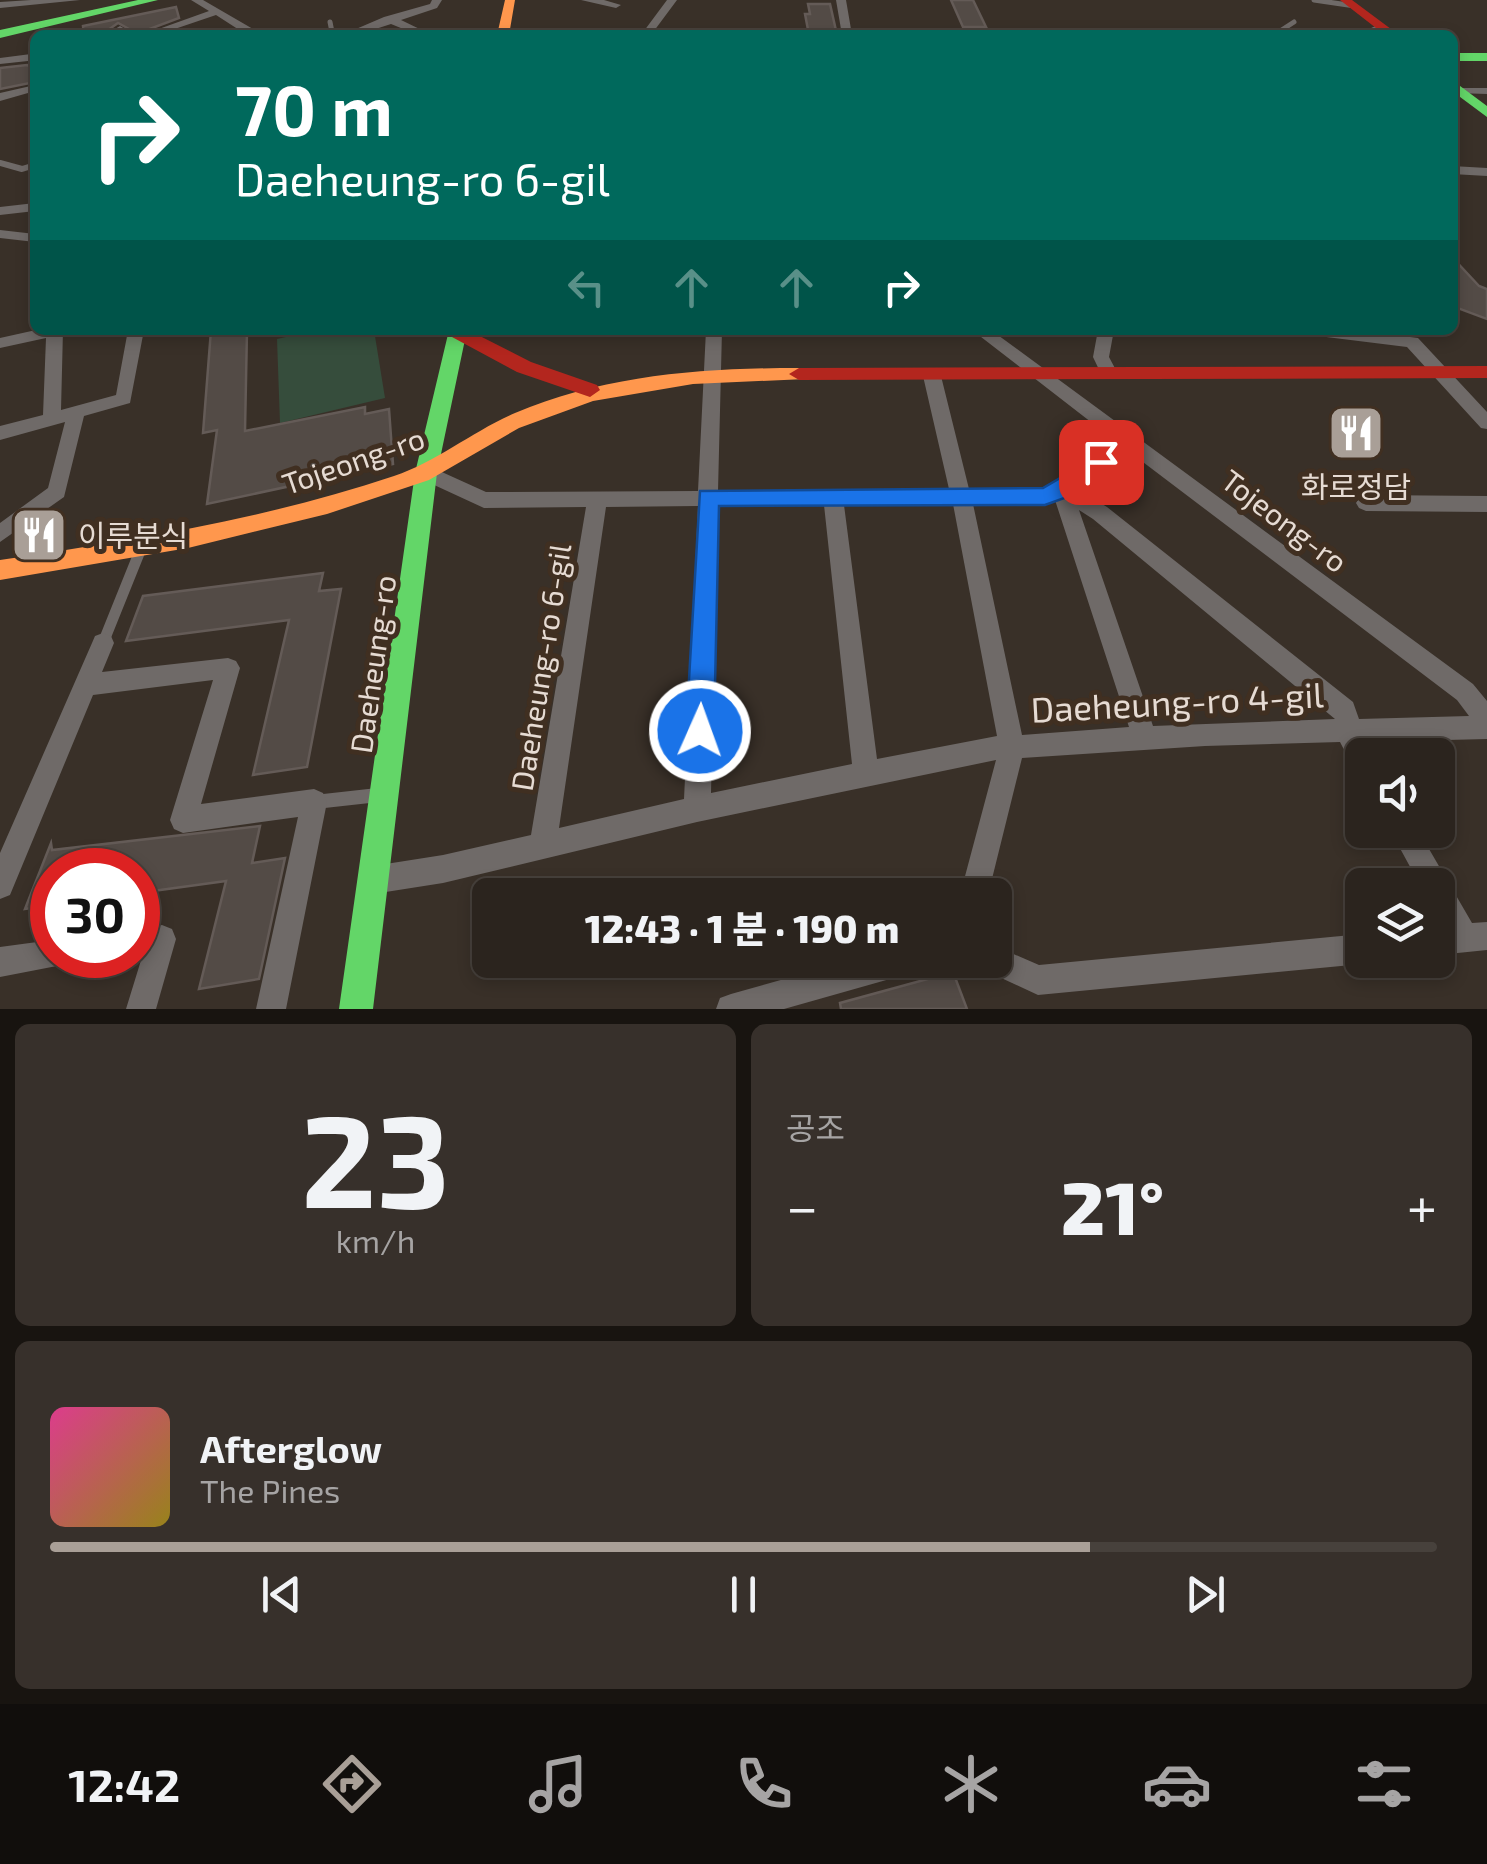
<!DOCTYPE html>
<html lang="ko">
<head>
<meta charset="utf-8">
<style>
	:root { --surface:#2b241e; --page:#37302b; --text:#f1f3f6; --muted:#a6a4a4; --line:#47413c; --accent:#a99f97 }
	body { margin:0; font-family:"Exo 2","Noto Sans KR",sans-serif; background:var(--page); color:var(--text); height:100vh; display:flex; flex-direction:column; font-size:38px; white-space:nowrap }
	* { box-sizing:border-box; margin:0 }
	p { font-size:32px; color:var(--muted) }
	.icon { flex:none; width:55px; height:55px; fill:none; stroke:currentColor; stroke-width:2; stroke-linecap:round; stroke-linejoin:round }
	.map { position:relative; height:1009px; overflow:hidden }
	.drawer { display:flex; flex-direction:column; gap:15px; padding:15px; background:#181410; flex:1 }
	.drawer>* { flex:none }
	.guide { position:absolute; left:30px; top:30px; width:1428px; height:305px; border-radius:15px; box-shadow:0 5px 15px #0003,0 0 0 2px var(--line); background:#00695c; color:#fff; overflow:hidden }
	.tools { position:absolute; left:1345px; top:738px; display:grid; gap:20px }
	.tools a { display:grid; place-items:center; width:110px; height:110px; border-radius:15px; background:var(--surface); box-shadow:0 5px 15px #0003,0 0 0 2px var(--line); font-size:50px }
	.speed { position:absolute; left:30px; top:848px; display:flex; gap:20px; font-size:50px; font-weight:700; text-align:center }
	.speed>* { display:grid; place-content:center; width:130px; height:130px; border-radius:50%; background:var(--surface); box-shadow:0 5px 15px #0003,0 0 0 2px var(--line); line-height:1 }
	.speed .limit { border:15px solid #d22; background:#fff; color:#111 }
	.pin { position:absolute; display:grid; place-items:center; width:85px; height:85px; color:#fff; margin:-42px; border-radius:20px; box-shadow:0 5px 15px #0006 }
	.me { position:absolute; width:110px; margin:-55px; rotate:2deg; stroke-linejoin:round; filter:drop-shadow(0 0 8px #0008) }
	.turn { display:flex; align-items:center; gap:35px; height:210px; padding:0 40px; font-size:45px }
	.turn .icon { width:130px; height:130px; stroke-width:2.5 }
	.turn b { display:block; font-size:70px; line-height:85px }
	.lanes { display:flex; align-items:center; height:95px; padding:0 40px; background:#0003; justify-content:center; gap:50px; direction:ltr }
	.lanes .off { opacity:.35 }
	.big { font-size:75px; font-weight:800; line-height:1.1 }
	.drawer .tile { flex:1; display:flex; flex-direction:column; justify-content:center; gap:15px; min-width:0; padding:0 35px; border-radius:15px; background:var(--page) }
	.drawer .dial { align-items:center; gap:0 }
	.dial b { font-size:130px; line-height:1 }
	.song { display:flex; align-items:center; gap:30px }
	.cover { width:120px; height:120px; border-radius:15px; background:linear-gradient(135deg,hsl(330 70% 55%),hsl(50 70% 35%)) }
	.played { height:10px; border-radius:5px; background:linear-gradient(90deg,var(--accent) 75%,var(--line) 75%) }
	.keys { display:flex; justify-content:space-around; direction:ltr }
	.heat { display:flex; justify-content:space-between; align-items:center; font-size:55px; direction:ltr }
	.drawer .tiles { flex:1; display:grid; gap:15px; grid-template-columns:1fr 1fr }
	.tile:last-child { grid-column:span 2 }
	.trip { position:absolute; left:472px; top:878px; width:540px; height:100px; border-radius:15px; background:var(--surface); box-shadow:0 5px 15px #0003,0 0 0 2px var(--line); font-weight:800; line-height:100px; text-align:center }
	.menu { display:flex; height:160px; justify-content:space-around; align-items:center; background:#110e0c; color:var(--muted) }
	.menu .icon { width:70px; height:70px }
	.menu .current { color:var(--accent) }
	.menu b { font-size:45px; color:var(--text) }
	.map>svg:first-child { display:block }
	.green { fill:#364d3c }
	.building { fill:#534b46; stroke:#645b57; stroke-width:2.5 }
	.lines { fill:none; stroke-linecap:round; stroke-linejoin:round }
	.lane-far3 { stroke:#6f6a68; stroke-width:5 }
	.lane-far2 { stroke:#6f6a68; stroke-width:6 }
	.lane-far1 { stroke:#6f6a68; stroke-width:11 }
	.lane { stroke:#6f6a68; stroke-width:14 }
	.street { fill:#6f6a68; fill-rule:evenodd }
	.fast { fill:#63d668; fill-rule:evenodd }
	.slow { fill:#ff974d; fill-rule:evenodd }
	.jam { fill:#b3261e; fill-rule:evenodd }
	.route { fill:#1a73e8; stroke:#114b97; stroke-width:2.5 }
	.labels { text-anchor:middle; dominant-baseline:central; stroke-width:10; stroke-linejoin:round; paint-order:stroke }
	.street-label { font-size:30px; fill:#e6dbd3; stroke:#402f21 }
	.poi-label { font-size:30px; fill:#e6dbd3; stroke:#402f21 }
	.near-street-label { font-size:35px; fill:#e6dbd3; stroke:#402f21 }
</style>
</head>
<body>
<div class="map">
<svg width="1487" height="1009" viewBox="0 0 1487 1009">
	<rect width="100%" height="100%" fill="#393028"/>
	<path class="green" d="M317 330H374L385 398 280 423 277 339Z"/>
	<path class="building" d="M951 0H973L986 27H963Z
		M808 4H830L837 35H809L805 14H810Z
		M176 7 179 18 139 33 123 35 129 29 118 23 101 35H84L83 26Z
		M27 65 35 68V82L0 89V68Z
		M1452 257 1479 286 1487 289V319L1452 306Z
		M211 330H247L245 431 365 407V414L389 409 393 464 207 504 217 430 203 433Z
		M323 573 319 591 341 589 307 767 253 775 289 620 126 641 143 596Z
		M260 826 252 863 285 858 259 979 199 989 226 881 138 893V870H52V905L25 909 51 843 52 850Z
		M953 972 967 1009H841L840 1003Z"/>
	<g class="lines">
		<path class="lane-far3" d="M1314 0 1355 6
			M330 22 332 32 347 35
			M1274 35 1294 22"/>
		<path class="lane-far2" d="M0 163 22 169 35 165"/>
		<path class="lane-far1" d="M103 643 140 551"/>
		<path class="lane" d="M315 802 378 795"/>
		<path class="street" d="M31 0H80L0 8V2Z
			M191 0H203L260 33 247 35 216 15 157 35H142L209 11Z
			M432 0H442L437 8 401 20 432 35H418L391 24 357 35H342L384 17 430 4Z
			M581 0H604L621 5 616 8Z
			M667 0H677L651 35H641Z
			M836 0H846L852 35H842Z
			M1382 23 1386 28 1370 35H1356Z
			M120 26 125 29 117 35H105Z
			M1225 31 1233 35H1220Z
			M31 54 35 55V64L28 61 0 64V58Z
			M35 85V91L0 101V93Z
			M1461 88H1487V94L1457 93 1455 91Z
			M1452 166 1487 168V176L1452 174Z
			M35 203V211L0 215V207Z
			M0 230 35 234V242L0 238Z
			M36 330H63L61 410 116 395 128 330H144L130 403 84 416 64 497 0 542V523L48 488 65 422 0 440V426L43 415 46 338 0 348V338Z
			M706 330H722L718 491 949 489 923 376 932 370 941 376 969 489 1043 488 1118 443 972 330H991L1473 684 1487 701V739L1366 742 1373 755H1362V770L1353 767 1340 742 1205 746 1022 758 988 895H960L996 760 697 822 443 883 373 894 363 890 359 880 363 870 373 866 443 855 531 835 586 507 484 508 419 478 416 473 419 468H433L486 492 698 491ZM1131 453 1457 700 1469 716 1359 719 1353 702 1107 507 1077 489ZM1055 500 1129 727 1022 735 973 504H1045ZM953 504 997 736 877 759 844 505ZM824 505 852 764 711 793 718 506ZM698 506 684 799 559 828 606 507ZM1079 510 1093 519 1335 719 1153 726Z
			M1098 330H1114L1109 357 1118 374 1115 378H1103L1093 357Z
			M1302 330H1355L1418 338 1487 412V429L1481 428 1407 347 1310 335Z
			M1366 495 1487 496V512L1366 511 1359 508 1356 503 1359 498Z
			M103 633 111 636 114 643 102 672 228 658 236 661 240 668 201 804 314 789 323 793 327 802 286 1009H256L298 817 183 833 174 829 170 820 213 680 93 695 10 895 0 899V853L92 643 95 636Z
			M1390 830H1418L1472 923 1487 922V950L1438 955V927L1442 926 1438 917V885H1420Z
			M162 925 172 929 176 939 156 1009H126L142 957 132 955H138V929Z
			M1362 934V960H1371L1362 964 1038 995 984 970 979 960H995V946L1039 965Z
			M52 940V955H67L62 965 0 977V947Z
			M852 960H919L914 970 904 975 784 1009H716L720 998 731 994Z"/>
		<path class="fast" d="M138 0H158L0 38V30Z
			M1452 53H1487V61H1452Z
			M1452 80 1487 106V117L1452 91Z
			M449 330H467L437 473 373 1009H339L415 473Z"/>
		<path class="slow" d="M505 0H515L509 35H497Z
			M799 368 809 374 806 379 693 384 593 401 519 428 429 480 327 514 188 548 0 580V560C133 540 266 519 394 476 438 461 473 431 515 413 606 375 702 368 799 368Z"/>
		<path class="jam" d="M1340 0H1352L1399 35H1385Z
			M452 330H468L531 362 597 385 600 390 590 397 517 372 452 337Z
			M1487 366V378L799 380 789 374 799 368Z"/>
	</g>
	<path class="route" d="M1101 454 1109 456 1112 462 1109 467 1070 496 1045 505 719 506 714 731 710 740 700 744 690 740 686 731 700 491 1043 488Z"/>
	<defs>
		<g id="restaurant-square" transform="scale(2.875)"><rect x="-9" y="-9" width="18" height="18" rx="4" fill="#a99f97" stroke="#402f21"/><path d="M-5-6h1v4h1v-4h1v4h1v-4h1v5L-1.5 .5V6h-2V.5L-5-1ZM5-6V6H3V1.5H1.5Q1.5-4 5-6Z" fill="#fff"/></g>
	</defs>
	<g fill-rule="evenodd">
		<use href="#restaurant-square" x="1356" y="433"/>
		<use href="#restaurant-square" x="39" y="535"/>
	</g>
	<g class="labels">
		<g class="street-label">
			<text transform="translate(353 460) rotate(-19)">Tojeong-ro</text>
			<text transform="translate(1285 520) rotate(37)">Tojeong-ro</text>
			<text transform="translate(372 664) rotate(-82)">Daeheung-ro</text>
			<text transform="translate(540 667) rotate(-81)">Daeheung-ro 6-gil</text>
		</g>
		<g class="poi-label">
			<text x="1356" y="486">화로정담</text>
			<text x="78" y="535" text-anchor="start">이루분식</text>
		</g>
		<g class="near-street-label">
			<text transform="translate(1177 701) rotate(-3)">Daeheung-ro 4-gil</text>
		</g>
	</g>
</svg>
<div class="tools">
<a><svg class="icon" aria-label="sound" viewBox="0 0 24 24"><path d="M4 9h4l5-4v14l-5-4H4zM17 9q2 3 0 6"/></svg></a>
<a><svg class="icon" aria-label="layers" viewBox="0 0 24 24"><path d="M12 4l9 5-9 5-9-5zM3 14l9 5 9-5"/></svg></a>
</div>
<div class="speed"><div class="limit">30</div></div>
<div class="pin" style="left:1101px;top:462px;background:#d93025"><svg class="icon" aria-label="arrive" viewBox="0 0 24 24"><path d="M6 21V4h12l-3 4 3 4H6"/></svg></div>
<svg class="me" style="left:700px;top:731px" viewBox="-20 -20 40 40"><circle r="17" fill="#1a73e8" stroke="#fff" stroke-width="3"/><path d="M0-11L8 9 0 5-8 9z" fill="#fff"/></svg>
<div class="trip">12:43 · 1 분 · 190 m</div>
<div class="guide">
<div class="turn"><svg class="icon" aria-label="right" viewBox="0 0 24 24"><path d="M7 20v-9h11M14 6l5 5-5 5"/></svg><div><b>70 m</b>Daeheung-ro 6-gil</div></div>
<div class="lanes"><svg class="icon off" aria-label="left" viewBox="0 0 24 24"><path d="M17 20v-9H6M10 6l-5 5 5 5"/></svg><svg class="icon off" aria-label="ahead" viewBox="0 0 24 24"><path d="M12 20V5M6 11l6-6 6 6"/></svg><svg class="icon off" aria-label="ahead" viewBox="0 0 24 24"><path d="M12 20V5M6 11l6-6 6 6"/></svg><svg class="icon" aria-label="right" viewBox="0 0 24 24"><path d="M7 20v-9h11M14 6l5 5-5 5"/></svg></div>
</div>
</div>
<section class="drawer">
<div class="tiles">
<div class="tile dial"><b>23</b><p>km/h</p></div>
<div class="tile"><p>공조</p>
<div class="heat"><a>−</a><b class="big">21°</b><a>+</a></div>
</div>
<div class="tile">
<div class="song"><i class="cover"></i><div><b>Afterglow</b><p>The Pines</p></div></div>
<div class="played"></div>
<div class="keys"><svg class="icon" aria-label="previous" viewBox="0 0 24 24"><path d="M18 5L8 12l10 7zM5 5v14"/></svg><svg class="icon" aria-label="pause" viewBox="0 0 24 24"><path d="M8 5v14M16 5v14"/></svg><svg class="icon" aria-label="next" viewBox="0 0 24 24"><path d="M6 5l10 7-10 7zM19 5v14"/></svg></div>
</div>
</div>
</section>
<nav class="menu">
<b>12:42</b>
<svg class="icon current" aria-label="directions" viewBox="0 0 24 24"><path d="M12 3l9 9-9 9-9-9zM9 14v-3h6M13 9l2 2-2 2"/></svg>
<svg class="icon" aria-label="music" viewBox="0 0 24 24"><path d="M9 18V5l10-2v13"/><circle cx="6" cy="18" r="3"/><circle cx="16" cy="16" r="3"/></svg>
<svg class="icon" aria-label="phone" viewBox="0 0 24 24"><path d="M5 4h4l2 5-3 2q2 4 5 5l2-3 5 2v4C11 20 4 13 5 4z"/></svg>
<svg class="icon" aria-label="climate" viewBox="0 0 24 24"><path d="M12 3v18M4 7l16 10M4 17L20 7"/></svg>
<svg class="icon" aria-label="car" viewBox="0 0 24 24"><path d="M5 17H2v-5l4-1 3-4h7l3 4 3 1v5h-3M9 17h6M6 11h13"/><circle cx="7" cy="17" r="2"/><circle cx="17" cy="17" r="2"/></svg>
<svg class="icon" aria-label="filters" viewBox="0 0 24 24"><path d="M4 7h16M4 17h16"/><circle cx="9" cy="7" r="2"/><circle cx="15" cy="17" r="2"/></svg>
</nav>
</body>
</html>
